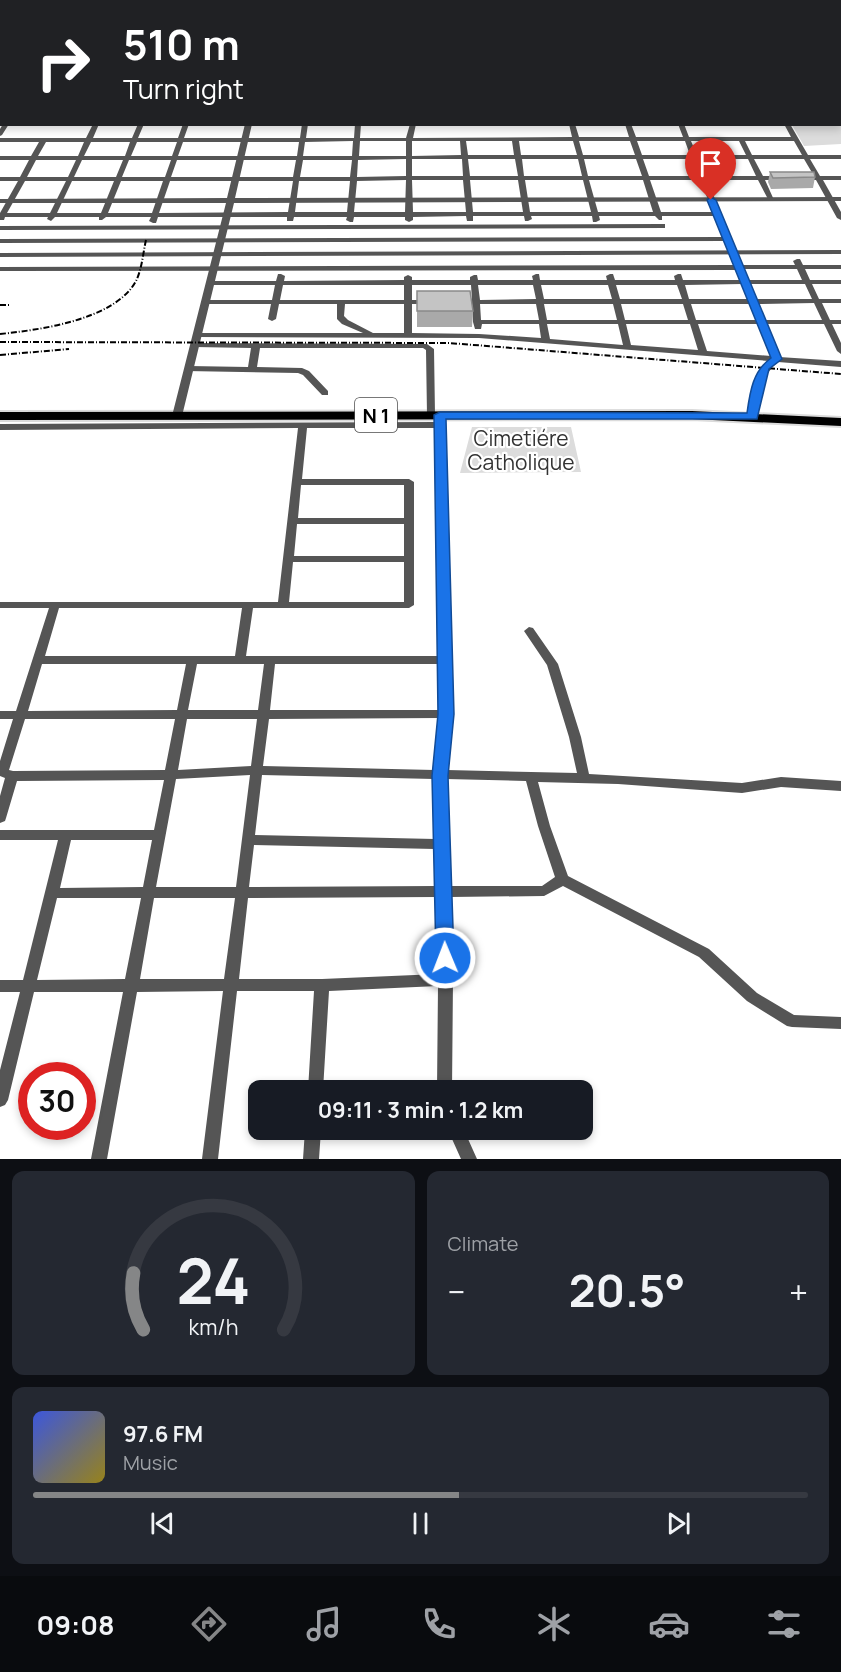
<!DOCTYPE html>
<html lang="en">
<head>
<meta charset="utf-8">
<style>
	:root { --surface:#171b24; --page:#242831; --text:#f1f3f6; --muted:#9ea1a6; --line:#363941; --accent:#858687 }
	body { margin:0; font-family:Manrope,sans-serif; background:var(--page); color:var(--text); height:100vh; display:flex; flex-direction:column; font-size:22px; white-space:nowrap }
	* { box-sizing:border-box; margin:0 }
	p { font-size:20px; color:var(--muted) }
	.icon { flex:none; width:33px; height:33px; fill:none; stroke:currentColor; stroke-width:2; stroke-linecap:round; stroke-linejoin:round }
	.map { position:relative; height:1159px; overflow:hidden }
	.panel { display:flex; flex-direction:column; gap:12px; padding:12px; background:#0d0f14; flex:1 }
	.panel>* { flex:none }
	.banner { position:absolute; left:0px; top:0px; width:842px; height:126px; box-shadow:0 3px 9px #0003; background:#202124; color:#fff; overflow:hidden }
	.speed { position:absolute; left:18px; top:1062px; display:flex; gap:12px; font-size:30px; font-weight:700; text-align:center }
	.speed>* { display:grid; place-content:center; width:78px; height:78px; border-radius:50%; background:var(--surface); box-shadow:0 3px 9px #0003; line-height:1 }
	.speed .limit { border:9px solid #d22; background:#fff; color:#111 }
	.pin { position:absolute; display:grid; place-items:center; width:51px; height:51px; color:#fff; margin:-62px -26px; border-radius:50% 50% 50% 0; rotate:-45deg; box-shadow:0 0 6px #0007 }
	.pin .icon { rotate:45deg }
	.me { position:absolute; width:66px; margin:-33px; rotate:359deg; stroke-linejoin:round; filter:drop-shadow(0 0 4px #0008) }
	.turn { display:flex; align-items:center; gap:21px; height:126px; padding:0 24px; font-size:27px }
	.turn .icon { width:78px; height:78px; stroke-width:2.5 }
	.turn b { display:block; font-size:42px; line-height:51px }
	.big { font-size:45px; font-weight:700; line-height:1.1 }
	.panel .tile { flex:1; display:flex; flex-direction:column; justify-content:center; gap:9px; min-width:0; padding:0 21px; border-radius:12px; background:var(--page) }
	.panel .dial { align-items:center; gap:0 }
	.dial svg { height:156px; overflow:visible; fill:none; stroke:var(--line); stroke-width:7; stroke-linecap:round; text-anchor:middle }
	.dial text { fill:var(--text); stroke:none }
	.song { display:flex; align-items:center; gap:18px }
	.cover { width:72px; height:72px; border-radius:9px; background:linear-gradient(135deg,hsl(230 70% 55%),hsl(50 70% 35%)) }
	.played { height:6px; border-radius:3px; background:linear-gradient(90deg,var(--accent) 55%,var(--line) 55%) }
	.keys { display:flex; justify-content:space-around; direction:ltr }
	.heat { display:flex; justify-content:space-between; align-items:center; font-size:33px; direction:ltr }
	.panel .tiles { flex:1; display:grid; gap:12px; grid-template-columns:1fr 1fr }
	.tile:last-child { grid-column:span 2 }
	.trip { position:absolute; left:248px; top:1080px; width:345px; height:60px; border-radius:12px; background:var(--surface); box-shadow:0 3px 9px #0003; font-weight:700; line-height:60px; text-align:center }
	.tabs { display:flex; height:96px; justify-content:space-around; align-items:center; background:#090b0e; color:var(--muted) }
	.tabs .icon { width:42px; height:42px }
	.tabs .on { color:var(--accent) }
	.tabs b { font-size:27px; color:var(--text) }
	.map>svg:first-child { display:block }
	.green { fill:#dcdcdc }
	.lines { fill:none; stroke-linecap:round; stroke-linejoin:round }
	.trunk-casing { stroke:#dbdbdb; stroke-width:4 }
	.minor { fill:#555; fill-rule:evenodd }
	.tertiary { fill:#555; fill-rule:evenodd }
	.trunk { fill:#000; fill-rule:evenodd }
	.rail { stroke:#000; stroke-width:2; stroke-dasharray:6 2 1 2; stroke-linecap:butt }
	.wall { fill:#a9a9a9 }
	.building { fill:#c4c4c4; stroke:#898989; stroke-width:1.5 }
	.route { fill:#1a73e8; stroke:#114b97; stroke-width:1.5 }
	.labels { text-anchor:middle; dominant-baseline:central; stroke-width:4.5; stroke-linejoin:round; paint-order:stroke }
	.shield { fill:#fff; stroke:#4c4c4c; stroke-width:1.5 }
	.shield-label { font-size:20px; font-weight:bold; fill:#000 }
	.park-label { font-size:21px; fill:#333; stroke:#fff }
</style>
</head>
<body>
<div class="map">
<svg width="841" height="1159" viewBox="0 0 841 1159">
	<rect width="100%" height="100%" fill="#fff"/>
	<path class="green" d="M841 106V144L804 146 792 125 840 124Z
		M472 427H571L581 472 460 473Z"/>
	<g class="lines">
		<g class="trunk-casing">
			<path id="trunk" d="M692 411 841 418V426L692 419 0 420V412Z"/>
		</g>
		<path class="minor" d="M7 0H13L7 2Z
			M79 0H85L79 2Z
			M154 0H160L154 2Z
			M224 0H230V2H224Z
			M276 0H282V2H276Z
			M365 0H371L365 2Z
			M448 0H454V2H448Z
			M547 0H554L545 2Z
			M630 0H636V2H630Z
			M664 0H670V2H665Z
			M723 0H729V2H724Z
			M783 0H789V2H784Z
			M826 0H832V2H827Z
			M840 2H841V6H840Z
			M0 10H2V14L0 15Z
			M840 12 841 13V18L840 17Z
			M840 48H841V52H840Z
			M0 51H2V55H0Z
			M0 77H2V81H0Z
			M0 104H2V108H0Z
			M3 124H9L2 135 0 136V129Z
			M93 124H99L93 138H132L138 124H144L138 138H178L183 124H189L184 138H300L302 124H308L306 138H354L355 124H361L360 138H406L410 124H416L413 138 572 137 569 124H575L579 137H629L625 124H631L636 137H683L678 124H684L689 137H791L784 124H790L808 155H841V159H810L820 176H841V180H823L841 212V220L837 218 816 180H802L799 178 802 176H814L804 159H754L763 176H784L787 178 784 180H765L774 200 773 201H769L758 180H707L732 239 733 244 729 246H726L724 241 0 243V239L723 237 714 216H662V220H659L655 216H599L600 220 596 222H593L592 216H531L532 219 528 221H525L524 216H473V221H467L466 216 413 217V220L409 222 405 220V217H354L353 222H350L346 220 347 217H294L293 221H287V217H158L156 223H153L149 221 151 217H106L102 220H99V217H55L51 221 47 219 48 217H5L4 220H0V213L18 181H0V177H20L29 160H0V156H31L39 142H0V138H86ZM353 141 352 156H303L305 142ZM360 141H406V156H359ZM412 141H460L461 155 412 156ZM466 141H512L514 155H468ZM519 141H573L577 155H521ZM579 141H630L635 155H583ZM637 141H685L690 155H642ZM691 141H739L746 155H697ZM745 141H794L802 155H752ZM46 142H84L78 156H38ZM91 142H130L125 156H84ZM137 142H177L172 156H131ZM183 142H299L297 156H178ZM406 159V176L357 177 358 160ZM412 159H462L463 176H412ZM468 159H515L518 176H470ZM522 159H578L582 176H524ZM584 159H636L642 176H588ZM643 159H692L698 176H649ZM698 159H748L756 176H705ZM36 160H76L68 177H27ZM82 160H123L116 177H74ZM129 160H171L165 177H122ZM177 160H296L293 177H171ZM303 160H352L350 177H300ZM406 180 405 212H354L357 181ZM412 180H463L466 212H413ZM470 180H518L523 212H473ZM525 180H583L591 212H530ZM589 180H643L653 212H598ZM650 180H700L713 212H661ZM25 181H66L50 213H7ZM72 181H114L101 213H57ZM121 181H163L152 213H108ZM170 181H293L288 212 159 213ZM299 181H350L347 212H295Z
			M662 224H665V228L0 230V226Z
			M841 250V254L0 257V253Z
			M733 259H739L741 265H795L793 261 797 259H800L803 265H841V269H805L810 280H841V284H812L819 299H841V303H822L830 320H841V324H832L841 343V354L837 351 824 324H766L779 357 841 361V367L778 362C761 376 759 395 756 416L752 419 748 416C750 395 753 376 769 361L479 338 197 337 193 335 197 333H363L342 324 337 319V304H279L276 319 272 321 268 319 271 304H202L201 302 205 300H272L275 285H207V281H276L278 274H281L285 276 284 281 404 280V277L408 275 412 277V280H470V277L474 275H477L478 280H533L532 276 536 274H539L540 280H607L606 276 610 274H613L615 280H675L674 276 678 274H681L683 280H740L736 270 0 271V267L734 265ZM743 269H797L802 280H748ZM742 284 748 299H689L685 285ZM749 284H805L812 299H755ZM283 285H404V300H280ZM412 285H471L472 300H457L453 302 457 304H472L473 322 475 329H481L482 324H539L541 338 479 334 412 333V304H430L434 302 430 300H412ZM478 285H533L536 299 480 300ZM541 285H608L612 299H544ZM616 285H677L682 299H620ZM814 303 822 320H764L757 304ZM345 304H404V333H373L348 320 344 316ZM480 304H536L539 320H481ZM544 304H613L617 320H547ZM621 304H683L688 320H625ZM691 304H749L756 320H696ZM547 324H618L623 345 550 339ZM626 324H690L698 350 631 345ZM698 324H758L771 356 707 351Z
			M192 343 427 344 434 349 435 415 431 418 427 415 426 350 423 348H260L257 367 302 368 309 371 328 391V395H322L303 375 298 373 186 371V367L189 366 248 367 251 348 195 347H192Z
			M440 412 444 415 452 714 447 770 577 773 569 737 547 665 524 631 529 627 533 628 558 664 581 737 589 774 742 783 781 777 841 781V791L781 787 742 793 618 784 538 782 550 826 568 876 709 949 757 993 794 1015 841 1017V1029L792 1027 787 1026 747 1001 699 957 563 886 544 896 450 897 453 980 452 1090H437L438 986 329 991 323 1090H308L314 991H237L218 1159H202L223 991 137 992 107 1159H91L123 992H34L8 1100 5 1105 0 1107V1070L20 992H0V980H23L58 840H0V830H154L164 780 17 781 6 818 5 821 0 823V796L5 778 0 776V761L13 719H0V711H16L49 608H0V602H278L298 428 0 430V424L436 422V415ZM307 428H436L439 656H246L253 608H409L414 605V482L409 479H302ZM301 485H404V518H298ZM297 524H404V556H294ZM293 562H404V602H289ZM59 608H242L235 656H45ZM42 664H186L177 710 28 711ZM197 664H264L258 710H188ZM275 664H439L440 710H270ZM440 718 434 770 263 766 269 719ZM25 719H175L165 770 13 771 9 770ZM187 719H257L251 766 178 770ZM250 775 236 887H156L176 779ZM262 775 434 779 435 839 255 835ZM446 779 526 781 538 826 555 877 542 886H450L448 848 450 844 448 840ZM71 840H152L143 887 60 888ZM254 845 435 849 436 886 249 887ZM436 897 438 974 322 979H239L248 898ZM57 898H141L125 979 37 980ZM154 898H235L224 979H140Z
			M305 1130H321L319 1159H303Z
			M448 1130H464L477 1159H461Z"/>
		<path class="tertiary" d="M840 25H841V29H840Z
			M0 26H2V30H0Z
			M245 124H252L235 198 841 197V201L234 203 182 416 177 419 172 416 226 203H0V199L227 198Z"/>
		<use href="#trunk" class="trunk"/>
		<path class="rail" d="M0 305H11
			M0 334C39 330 115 320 136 281 142 269 143 253 146 240
			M0 342 449 343 841 374
			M0 355 69 349"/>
	</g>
	<path class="wall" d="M770 172 815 177 813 188 771 189 768 182Z
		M417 291 473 311 472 327H417Z"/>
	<path class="building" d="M770 172H814L815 177 773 178Z
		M417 291H470L473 311H417Z"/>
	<path class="route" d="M711 197 716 200 782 359 769 369 757 419H446L454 714 448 776 454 958 452 963 445 965 439 963 436 958 432 776 438 714 434 415 440 412 747 413C750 391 753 371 771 358L707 200Z"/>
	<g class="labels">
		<rect class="shield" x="355" y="398" width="42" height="34" rx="4.5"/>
		<g class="shield-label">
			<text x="376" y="415">N 1</text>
		</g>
		<g class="park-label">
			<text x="521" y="438">Cimetiére<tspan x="521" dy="24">Catholique</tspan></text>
		</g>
	</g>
</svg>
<div class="speed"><div class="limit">30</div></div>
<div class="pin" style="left:711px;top:200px;background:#d93025"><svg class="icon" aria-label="arrive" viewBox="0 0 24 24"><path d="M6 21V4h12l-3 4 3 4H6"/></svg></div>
<svg class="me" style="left:445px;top:958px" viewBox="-20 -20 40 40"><circle r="17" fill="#1a73e8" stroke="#fff" stroke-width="3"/><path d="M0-11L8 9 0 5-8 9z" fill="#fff"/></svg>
<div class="trip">09:11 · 3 min · 1.2 km</div>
<div class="banner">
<div class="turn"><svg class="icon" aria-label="right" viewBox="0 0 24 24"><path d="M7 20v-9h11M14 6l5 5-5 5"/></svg><div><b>510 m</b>Turn right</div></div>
</div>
</div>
<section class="panel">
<div class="tiles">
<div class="tile dial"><svg viewBox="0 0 100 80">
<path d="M14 69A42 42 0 1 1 86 69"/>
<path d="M14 69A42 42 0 0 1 9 40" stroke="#858687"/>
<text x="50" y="56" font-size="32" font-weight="700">24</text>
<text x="50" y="72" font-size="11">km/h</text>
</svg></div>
<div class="tile"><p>Climate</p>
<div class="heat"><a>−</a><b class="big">20.5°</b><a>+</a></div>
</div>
<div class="tile">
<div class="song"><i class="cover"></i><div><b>97.6 FM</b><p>Music</p></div></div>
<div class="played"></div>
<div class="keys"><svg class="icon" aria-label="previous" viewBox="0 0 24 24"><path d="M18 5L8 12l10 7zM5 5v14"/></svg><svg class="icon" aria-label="pause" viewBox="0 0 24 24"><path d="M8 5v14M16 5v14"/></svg><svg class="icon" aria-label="next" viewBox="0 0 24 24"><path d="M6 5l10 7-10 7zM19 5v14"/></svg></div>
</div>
</div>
</section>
<nav class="tabs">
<b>09:08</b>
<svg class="icon on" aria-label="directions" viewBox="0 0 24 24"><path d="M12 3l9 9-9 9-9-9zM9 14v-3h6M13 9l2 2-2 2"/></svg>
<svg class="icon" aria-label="music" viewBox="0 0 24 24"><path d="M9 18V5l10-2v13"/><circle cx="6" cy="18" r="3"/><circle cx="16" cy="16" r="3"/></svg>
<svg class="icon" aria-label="phone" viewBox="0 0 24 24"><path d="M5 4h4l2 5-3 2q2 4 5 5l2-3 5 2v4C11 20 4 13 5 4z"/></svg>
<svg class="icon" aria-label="climate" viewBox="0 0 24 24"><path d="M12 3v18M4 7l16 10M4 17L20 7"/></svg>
<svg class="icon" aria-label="car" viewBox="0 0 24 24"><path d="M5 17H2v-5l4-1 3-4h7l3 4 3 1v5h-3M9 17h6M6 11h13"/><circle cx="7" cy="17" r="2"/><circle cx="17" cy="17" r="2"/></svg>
<svg class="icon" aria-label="filters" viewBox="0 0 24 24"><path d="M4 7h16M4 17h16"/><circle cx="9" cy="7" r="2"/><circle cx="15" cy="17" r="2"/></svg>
</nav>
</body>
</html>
